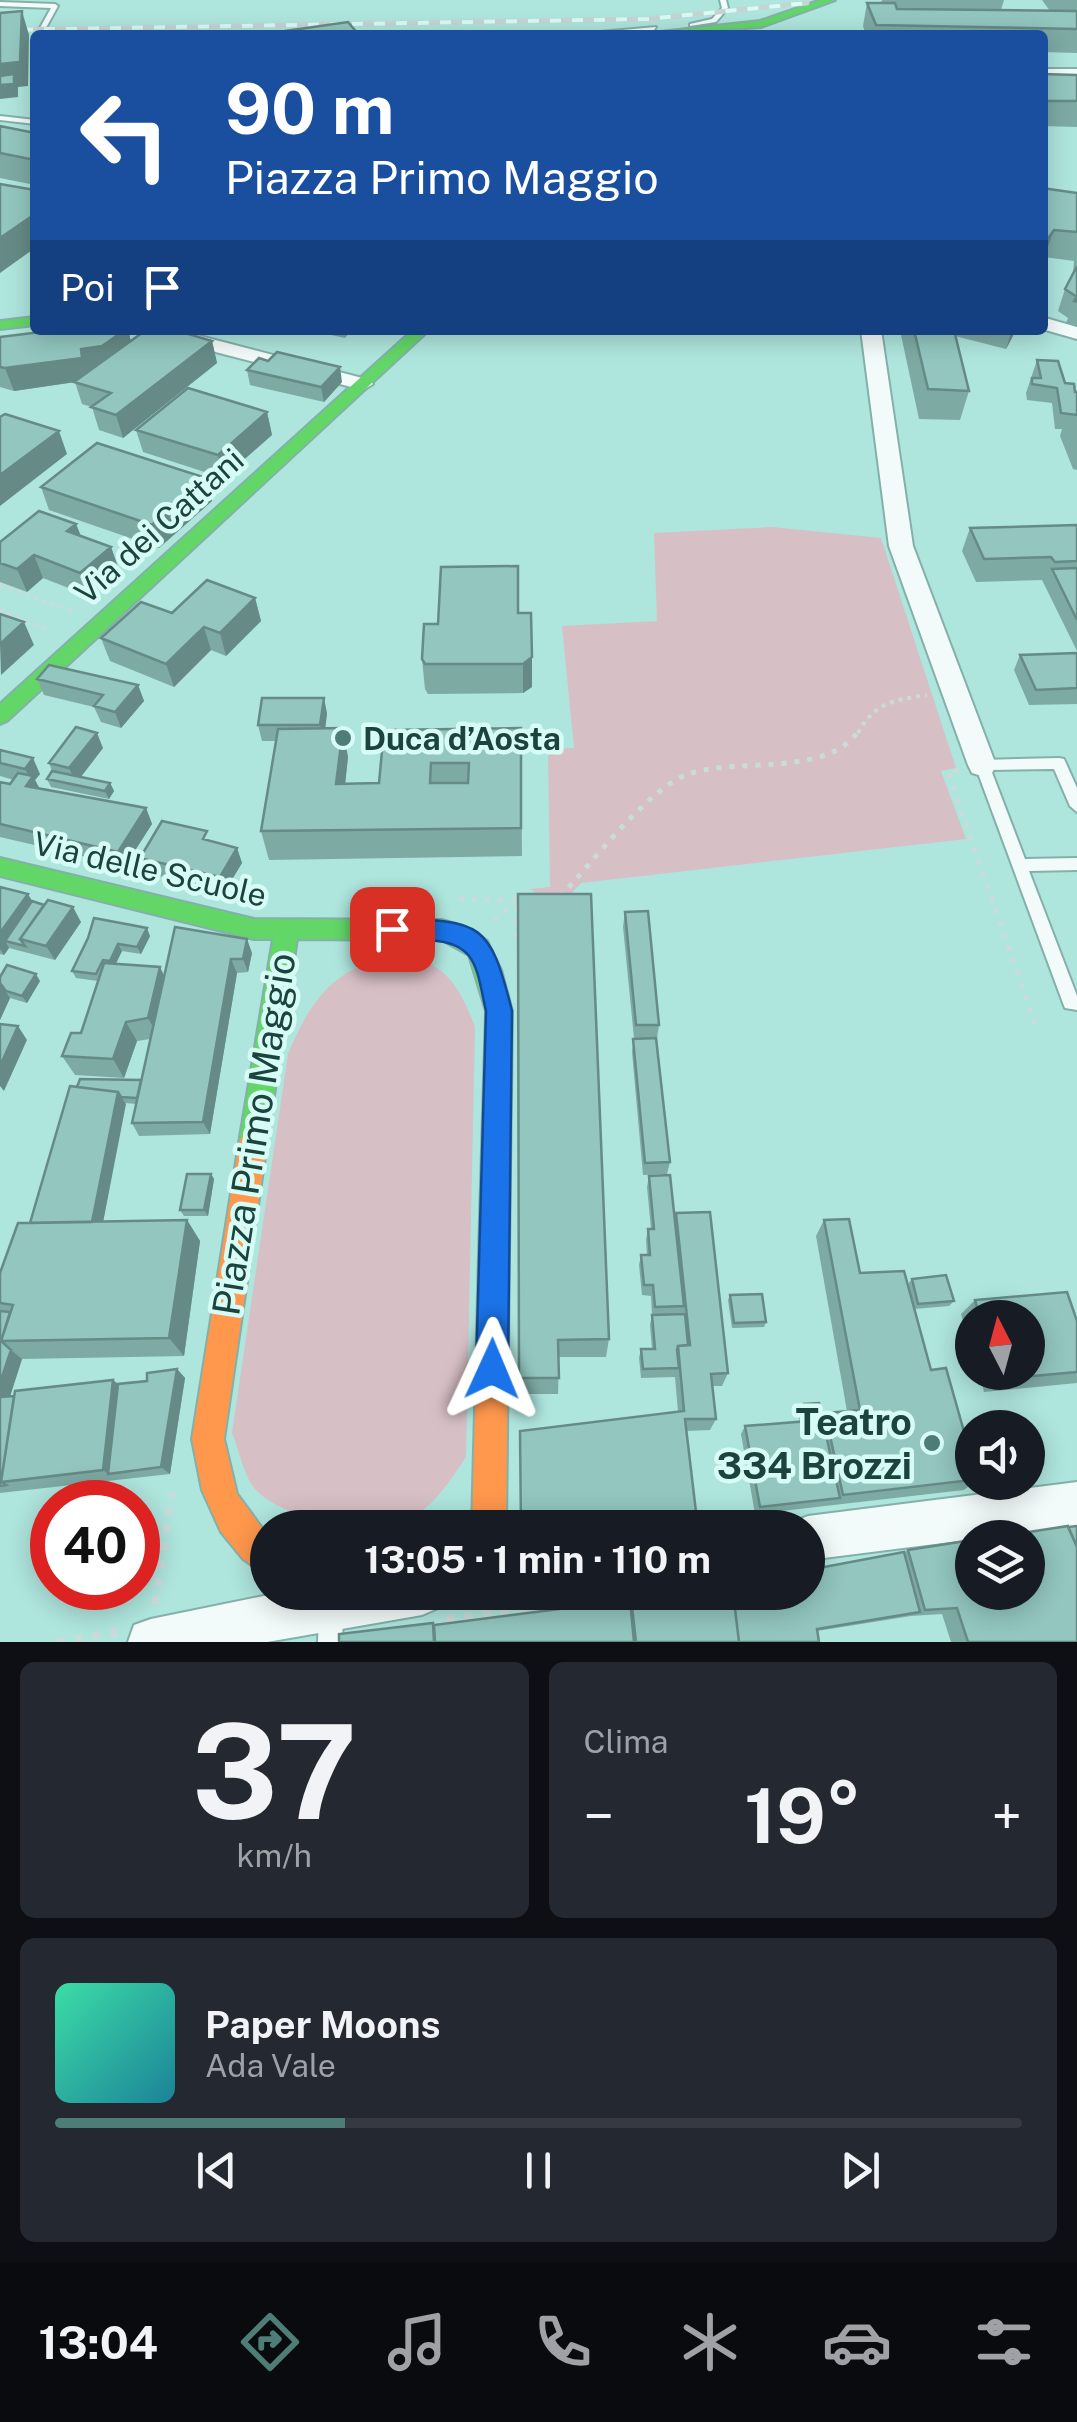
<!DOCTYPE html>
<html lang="it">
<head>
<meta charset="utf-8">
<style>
	:root { --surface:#171b24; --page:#242831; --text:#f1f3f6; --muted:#9ea1a6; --line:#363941; --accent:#4e7c76 }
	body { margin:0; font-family:"Public Sans",sans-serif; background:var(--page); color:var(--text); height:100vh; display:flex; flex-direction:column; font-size:38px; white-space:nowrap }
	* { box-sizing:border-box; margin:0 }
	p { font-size:32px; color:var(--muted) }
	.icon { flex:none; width:55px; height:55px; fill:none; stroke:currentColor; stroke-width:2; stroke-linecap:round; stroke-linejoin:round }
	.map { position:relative; height:1642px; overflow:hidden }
	.panel { display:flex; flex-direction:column; gap:20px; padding:20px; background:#0d0f14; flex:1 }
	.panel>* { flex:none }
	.hud { position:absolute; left:30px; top:30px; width:1018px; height:305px; border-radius:10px; box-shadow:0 5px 25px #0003; background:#1a4fa0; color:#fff; overflow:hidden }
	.needle { width:65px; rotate:354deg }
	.buttons { position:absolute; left:955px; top:1300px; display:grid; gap:20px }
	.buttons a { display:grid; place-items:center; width:90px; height:90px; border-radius:50%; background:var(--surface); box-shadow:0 5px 25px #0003; font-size:50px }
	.speed { position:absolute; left:30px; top:1480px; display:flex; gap:20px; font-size:50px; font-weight:700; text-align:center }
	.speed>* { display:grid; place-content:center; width:130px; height:130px; border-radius:50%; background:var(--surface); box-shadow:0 5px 25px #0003; line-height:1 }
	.speed .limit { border:15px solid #d22; background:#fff; color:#111 }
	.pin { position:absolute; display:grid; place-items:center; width:85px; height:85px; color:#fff; margin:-42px; border-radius:20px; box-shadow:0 5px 15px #0006 }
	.me { position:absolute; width:110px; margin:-55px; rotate:1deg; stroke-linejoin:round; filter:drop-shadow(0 0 8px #0008) }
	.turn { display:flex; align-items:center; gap:35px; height:210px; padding:0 30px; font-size:45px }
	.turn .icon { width:130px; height:130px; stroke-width:2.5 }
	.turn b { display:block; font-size:70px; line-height:85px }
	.then { display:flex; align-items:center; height:95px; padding:0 30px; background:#0003; gap:20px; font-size:38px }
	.big { font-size:75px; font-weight:700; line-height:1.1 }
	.panel .tile { flex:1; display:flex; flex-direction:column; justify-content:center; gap:15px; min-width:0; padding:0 35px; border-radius:15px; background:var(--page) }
	.panel .dial { align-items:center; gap:0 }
	.dial b { font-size:130px; line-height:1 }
	.song { display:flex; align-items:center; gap:30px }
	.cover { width:120px; height:120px; border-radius:15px; background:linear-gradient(135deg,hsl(160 70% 55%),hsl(190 70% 35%)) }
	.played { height:10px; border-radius:5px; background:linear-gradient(90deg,var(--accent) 30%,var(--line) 30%) }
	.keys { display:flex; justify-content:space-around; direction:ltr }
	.heat { display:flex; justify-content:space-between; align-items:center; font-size:55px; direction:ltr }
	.panel .tiles { flex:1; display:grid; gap:20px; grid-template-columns:1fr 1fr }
	.tile:last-child { grid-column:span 2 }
	.trip { position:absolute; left:250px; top:1510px; width:575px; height:100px; border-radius:50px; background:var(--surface); box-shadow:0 5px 25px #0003; font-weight:700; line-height:100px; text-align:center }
	.dock { display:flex; height:160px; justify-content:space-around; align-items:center; background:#090b0e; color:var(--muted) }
	.dock .icon { width:70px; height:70px }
	.dock .selected { color:var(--accent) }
	.dock b { font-size:45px; color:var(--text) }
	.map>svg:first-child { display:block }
	.green { fill:#d7bfc6 }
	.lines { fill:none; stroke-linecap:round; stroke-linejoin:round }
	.lane-casing { stroke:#84b0aa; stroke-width:4 }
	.street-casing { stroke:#84b0aa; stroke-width:4 }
	.fast-casing { stroke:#84b0aa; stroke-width:4 }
	.slow-casing { stroke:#84b0aa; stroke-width:4 }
	.path-far2 { stroke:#cadcda; stroke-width:4; stroke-dasharray:4 5; stroke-linecap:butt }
	.path-far1 { stroke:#cadcda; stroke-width:5; stroke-dasharray:5 8; stroke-linecap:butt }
	.path { stroke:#cadcda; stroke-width:8; stroke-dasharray:8 10; stroke-linecap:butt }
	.lane { fill:#f3fbfa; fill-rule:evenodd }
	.street { fill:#f3fbfa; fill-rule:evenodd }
	.fast { fill:#63d668; fill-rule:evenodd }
	.slow { fill:#ff974d; fill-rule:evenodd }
	.rail-casing { stroke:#c4d5d3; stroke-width:5 }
	.rail { stroke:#d7fcf6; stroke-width:4; stroke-dasharray:11; stroke-linecap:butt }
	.wall { fill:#7eaaa4 }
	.shaded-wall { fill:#668b86 }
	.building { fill:#92c6bf; stroke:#668b86; stroke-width:2.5; fill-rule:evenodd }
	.route { fill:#1a73e8; stroke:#114b97; stroke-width:2.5 }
	.poi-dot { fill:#4e7c76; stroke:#d7fcf6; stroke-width:4 }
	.labels { text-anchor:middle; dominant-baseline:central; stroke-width:9; stroke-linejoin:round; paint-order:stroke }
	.street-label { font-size:32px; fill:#1b443f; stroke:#d7fcf6 }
	.poi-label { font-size:32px; font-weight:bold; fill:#1b443f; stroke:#d7fcf6; text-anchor:start }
	.near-street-label { font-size:38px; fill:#1b443f; stroke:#d7fcf6 }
	.near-poi-label { font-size:38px; font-weight:bold; fill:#1b443f; stroke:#d7fcf6; text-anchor:end }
</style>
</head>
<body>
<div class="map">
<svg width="1077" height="1642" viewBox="0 0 1077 1642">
	<rect width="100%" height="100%" fill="#aee5dd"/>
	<path class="green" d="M772 527 881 538 956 768 941 771 966 839 581 883 568 897 547 905 531 889 550 887 548 749 574 748 562 626 657 621 654 533Z
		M403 955C446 963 460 987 475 1027L466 1457C450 1481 431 1511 402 1523 368 1537 281 1518 256 1490 244 1478 239 1449 232 1433L288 1054C312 996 338 963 403 955Z"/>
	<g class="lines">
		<g class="lane-casing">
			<path id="lane" d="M720 0H726L728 8 716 22 690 26V24L712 19 722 8Z
				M0 2 55 4 58 6 42 35H36L51 8 0 6Z
				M656 27 654 30 586 35 589 33Z
				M0 116 35 120V124L0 120Z
				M1059 758 1064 759 1077 788V812L1070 806 1054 769 991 770 1025 859 1077 858V870L1029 871 1077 996V1010L1065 1008 1063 1003 975 765 982 760Z
				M331 1603 339 1607 343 1615 342 1642H318L319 1615 323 1607Z"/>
		</g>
		<g class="street-casing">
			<path id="street" d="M1042 69H1077V77H1042Z
				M1042 317 1077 327V339L1042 329Z
				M143 330H177L370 380 373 384 363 390 146 334Z
				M861 330H881L913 546 996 765 992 773 982 776 972 773 968 765 889 546Z
				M1077 1482V1526L808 1560V1528H790L792 1522 808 1516Z
				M283 1592H445L438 1608 422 1615 267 1642H128L134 1625 151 1619Z"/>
		</g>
		<g class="fast-casing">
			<path id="fast" d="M821 0H835L761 27 633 35 760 21Z
				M35 317V325L0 329V321Z
				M413 330H429L7 721 0 724V704Z
				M0 858 254 919 442 920 466 927 487 941 501 970 512 1011 509 1254 504 1264 494 1269 484 1264 479 1254 486 1011 469 955 442 940 297 939 267 1143 263 1152 253 1156 243 1152 239 1143 273 939H254L0 876Z"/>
		</g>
		<g class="slow-casing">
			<path id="slow" d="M253 1130 263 1134 267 1143 224 1439 237 1494 268 1536V1577L243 1559 221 1532 202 1490 192 1439 239 1143 243 1134Z
				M494 1239 504 1244 509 1254 506 1528H472L479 1254 484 1244Z"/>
		</g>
		<path class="path-far2" d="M0 585 72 611
			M0 610 50 631
			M858 733C875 702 894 700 927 695"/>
		<path class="path-far1" d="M959 771 948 772 1036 1027
			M560 897C591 864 646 791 686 775 733 756 828 779 859 730
			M459 899 517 900 516 945
			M494 921 515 902"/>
		<path class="path" d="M687 1528 781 1517
			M155 1604 172 1492
			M447 1619 637 1592
			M57 1642 118 1632"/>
		<use href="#lane" class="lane"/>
		<use href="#street" class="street"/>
		<use href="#fast" class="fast"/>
		<use href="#slow" class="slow"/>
		<g class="rail-casing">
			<path id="rail" d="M0 30 648 19 807 3"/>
		</g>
		<use href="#rail" class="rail"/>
	</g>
	<path class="wall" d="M882 0H1004L1001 10 1050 11 1042 0H1077V53L1042 52V35H866L863 26 867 3H881Z
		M1042 74 1077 75V127L1042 126Z
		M0 126 35 133V185L0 178Z
		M1042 188 1077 193V327L1066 323 1068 318 1058 311 1065 289 1073 274 1074 261 1044 257Z
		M308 330H352L345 338Z
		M900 330H1016L1006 349 955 336 969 391 960 420 919 419Z
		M0 337 212 341 217 363 123 438 99 430 92 407 82 404 75 382 14 391 0 387Z
		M1037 360 1075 392H1077V470L1073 469 1060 436 1062 429H1055L1052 403 1027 400 1026 393Z
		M247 370 342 382 324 402 250 385Z
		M267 412 272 435 223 478 143 452 136 430Z
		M206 478 212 501 159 548 49 510 41 487Z
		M76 524 81 536 111 547 119 570 89 596 43 578 27 592 0 582V542Z
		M1077 525V651L1042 580 976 582 962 551 970 528Z
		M255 598 261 621 226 656 211 650 174 687 110 661 101 638 172 613Z
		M519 613 532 687 523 693 428 694 425 689 422 659 438 624Z
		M1077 653V704L1029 705 1014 670 1020 655Z
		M37 679 138 685 144 701 121 728 101 722 94 707 44 695Z
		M327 713 325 728 348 757 345 784 379 783 521 728 522 856 269 860 261 831 276 741H262L258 725Z
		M103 748 81 777 110 783 114 791 109 799 51 787 47 779 52 771 49 763Z
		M0 750 40 774 35 780 39 788 146 808 152 824 125 866 0 837V782L10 784 14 780 0 776Z
		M237 848 242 863 225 891 146 873 140 858Z
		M0 887 81 922 55 960 9 948 4 955 0 954Z
		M518 894 609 1339 606 1357H559L558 1394H520Z
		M625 912 659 1025 657 1038 670 1162 667 1174 643 1175 632 1052 634 1038 623 927Z
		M150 936 141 954 122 951 115 964 164 976 252 953 248 972 237 973 210 1134 139 1136 132 1123 136 1104 125 1103 103 1222 187 1220 200 1241 184 1356 22 1359 10 1396 113 1380 118 1384 147 1381 177 1369 185 1378 170 1474 0 1493V1273L30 1223 77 1087 141 1080 150 1039 137 1041 124 1078 75 1075 62 1056 81 1033 98 981 76 978 72 971 88 938Z
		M0 977 40 981 27 1003 10 998 0 1020Z
		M211 1174 214 1179 208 1216H184L180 1210Z
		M649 1176 675 1220 676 1213 728 1373 722 1386H712L716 1419 710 1430 686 1431 696 1512 691 1521 634 1528H521L678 1412 675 1377 641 1378 639 1358 641 1349H652L650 1325 652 1315 651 1296 642 1295 639 1265 641 1255H647L646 1240 648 1229H651L647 1187Z
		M824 1220 860 1273 931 1370 972 1460V1482H974L964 1490 755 1514 741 1434 745 1426 800 1422 798 1412 804 1404 822 1416 825 1413 847 1411 816 1236Z
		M912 1279 954 1301 949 1306 914 1309 908 1284Z
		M730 1295 766 1322 764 1327 732 1328 728 1300Z
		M975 1300 1077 1321V1383L984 1392 979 1372H1028V1318H972V1352L961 1314Z
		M908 1550 1077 1642H951L942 1614 911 1616 817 1631 630 1600 631 1598 808 1592Z"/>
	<path class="shaded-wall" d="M22 11 29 35 28 86 18 87V97L0 99V64Z
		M35 214V248L0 273V238Z
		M1054 230 1044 257 1042 260V247Z
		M125 330H129L132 352 89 380 14 391 5 368 81 349Z
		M1012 330H1016L1006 349Z
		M212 341 217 363 123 438 116 415Z
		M340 367 342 382 324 402 321 387Z
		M267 412 272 435 223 478 218 455Z
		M59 431 67 454 0 506V475Z
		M206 478 212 501 159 548 152 525Z
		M76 524 85 547 67 531Z
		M111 547 119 570 89 596 80 573Z
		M34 555 43 578 27 592 17 569Z
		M255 598 261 621 226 656 220 633Z
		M24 622 34 645 1 675 0 644Z
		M204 627 211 650 174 687 166 664Z
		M532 657V687L523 693V664Z
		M138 685 144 701 121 728 115 712Z
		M324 698 327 713 324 740 320 725Z
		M343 728 348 757 342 813 336 784Z
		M97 733 103 748 76 783 69 768Z
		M33 758 40 774 35 780 41 791 26 786 31 780 25 769Z
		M110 783 114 791 109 799 105 791Z
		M146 808 152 824 125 866 118 852Z
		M237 848 242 863 225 891 220 877Z
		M28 894 37 909 5 941 9 948 4 955 0 949V933Z
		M73 907 81 922 55 960 46 946Z
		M147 928 150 936 141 954 137 947Z
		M247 939 252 953 248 972 243 959Z
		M118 944 122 951 114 968 110 961Z
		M231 959 237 973 210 1134 203 1122Z
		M160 967 170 988 159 1038 148 1018Z
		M36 974 40 981 27 1003 22 996Z
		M0 979 3 987 10 998 0 1020Z
		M126 1022 137 1041 124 1078 113 1059Z
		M18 1026 27 1040 4 1091 0 1086V1066Z
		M118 1092 126 1104 99 1243 90 1232Z
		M211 1174 214 1179 208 1216 204 1210Z
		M187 1220 200 1241 184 1356 169 1338Z
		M11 1350 22 1359 7 1406 0 1401V1383Z
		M177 1369 185 1378 170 1474 161 1467Z
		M113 1380 127 1392 108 1474 103 1470Z"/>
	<path class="building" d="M867 3H895L897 9 1077 11V29L876 25Z
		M22 11 20 62 0 64V13Z
		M348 22 359 35H257Z
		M689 31 709 34 686 35Z
		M14 74V84L0 85V76Z
		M1042 74 1077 75V101H1042Z
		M0 126 35 133V160L0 153Z
		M0 184 35 190V214L0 238Z
		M1042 188 1077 193V232L1054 230 1042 247Z
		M1077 266V302L1074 301 1077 297 1065 289Z
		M57 330H125L102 346 81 349 82 358 5 368 0 367V337Z
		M146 330H175L212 341 116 415 91 407 111 393 74 382Z
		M914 330H954L969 391 928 389Z
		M277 352 340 367 321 387 247 370 259 358 268 361Z
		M1037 360 1058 361 1065 383 1074 384 1075 392H1077V415L1061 413 1057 388 1032 384V378H1041Z
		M188 388 267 412 218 455 136 430Z
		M5 414 59 431 0 475V417Z
		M97 443 206 478 152 525 41 487Z
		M39 511 76 524 67 531 111 547 80 573 34 555 17 569 0 563V542Z
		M1077 525V561L1055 562 1051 557 984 559 970 528Z
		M518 566V613H531L532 657 523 664H425L422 659 424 624H438L441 567Z
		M1077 568V620L1052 569Z
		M207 580 255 598 220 633 204 627 166 664 101 638 141 602 172 613Z
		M0 614 24 622 0 644Z
		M1077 653V688L1036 690 1020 655Z
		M49 665 138 685 115 712 94 706 103 695 37 679Z
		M262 698H324L320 725H258Z
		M76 727 97 733 69 768 49 763Z
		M343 728 336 784 379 783 384 730 521 728V828L261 831 278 729ZM431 763H469L468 783H430Z
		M0 750 33 758 25 769 0 763Z
		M52 771 110 783 105 791 47 779Z
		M18 773 33 776 26 786 146 808 118 852 0 824V782L10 784Z
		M162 821 207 831 203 839 237 848 220 877 140 858Z
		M0 887 28 894 0 933Z
		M518 894H591L609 1339 558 1340 559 1378H519Z
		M48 900 73 907 46 946 20 939Z
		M32 901 44 905 20 939 25 946 5 941Z
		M648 911 659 1025H636L625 912Z
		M94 918 147 928 137 947 118 944 110 961 103 960 96 974 72 971 88 938Z
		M175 927 247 939 243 959H231L203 1122 132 1123Z
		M104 963 160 967 148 1018 126 1022 113 1059 62 1056 71 1033H81Z
		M7 965 36 974 22 996 6 991 0 983V977Z
		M0 1024 18 1026 0 1066Z
		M656 1038 670 1162 645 1163 633 1039Z
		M80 1079 141 1080 137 1098 121 1097 118 1092 77 1087Z
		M70 1086 118 1092 92 1222 30 1223Z
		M187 1174H211L204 1210H180Z
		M670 1175 684 1306 655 1307 653 1285H644L641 1255H650L648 1229H654L649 1176Z
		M710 1212 728 1373 711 1374 716 1419H685L696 1512 566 1528H521L520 1431 684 1411 678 1346 690 1345 676 1213Z
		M849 1219 860 1273 904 1271 931 1370 946 1368 972 1460V1480L843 1495 825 1413 860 1410 824 1220Z
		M187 1220 169 1338 1 1341 13 1305 0 1303V1273L18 1223Z
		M946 1275 954 1301 918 1304 912 1279Z
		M1067 1292 1077 1321V1372L999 1379 997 1372H1028V1318H980L975 1300Z
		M762 1294 766 1322 734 1323 730 1295Z
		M0 1311 10 1312 1 1341 11 1350 0 1383Z
		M685 1314 688 1345 678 1346 677 1350 679 1368 643 1369 641 1349H655L652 1315Z
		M177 1369 161 1467 108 1474 118 1384 147 1381V1373Z
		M113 1380 103 1470 1 1482 15 1391Z
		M14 1396 1 1482 6 1485 0 1486V1397Z
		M819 1403 840 1498 760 1507 745 1426 808 1421 804 1404Z
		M1068 1526 1077 1547V1642H968L957 1608 925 1610 908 1550 972 1540V1592H1028V1538H989Z
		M1077 1526V1547L1068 1527Z
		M904 1552 920 1612 817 1629 819 1642H739L733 1592H808V1570Z
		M665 1592H733L739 1642H636L631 1598Z
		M630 1600 634 1642H435L434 1625Z
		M433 1623 434 1642H339V1634Z"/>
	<path class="route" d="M392 919C482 920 490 923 512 1011L508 1369 503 1380 492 1384 481 1380 476 1369 486 1011C476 966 477 940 422 940 409 939 396 941 383 936L379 929 383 922Z"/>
	<g class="poi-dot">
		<circle cx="343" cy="738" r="10"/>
		<circle cx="932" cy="1443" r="10"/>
	</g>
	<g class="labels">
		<g class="street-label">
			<text transform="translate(159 526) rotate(-42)">Via dei Cattani</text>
			<text transform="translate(150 869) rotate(13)">Via delle Scuole</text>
		</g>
		<g class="poi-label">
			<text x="363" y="738">Duca d’Aosta</text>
		</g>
		<g class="near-street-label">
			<text transform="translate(254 1134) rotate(-81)">Piazza Primo Maggio</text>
		</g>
		<g class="near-poi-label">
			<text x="912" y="1421">Teatro<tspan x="912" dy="44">334 Brozzi</tspan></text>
		</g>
	</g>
</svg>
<div class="buttons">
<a><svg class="needle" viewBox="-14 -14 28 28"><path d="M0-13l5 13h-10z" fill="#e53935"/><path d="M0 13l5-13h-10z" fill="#9ea1a6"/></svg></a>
<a><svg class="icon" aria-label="sound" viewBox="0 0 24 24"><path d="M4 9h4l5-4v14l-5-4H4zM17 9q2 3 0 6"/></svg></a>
<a><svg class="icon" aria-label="layers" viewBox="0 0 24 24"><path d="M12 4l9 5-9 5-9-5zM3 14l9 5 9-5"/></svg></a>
</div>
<div class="speed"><div class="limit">40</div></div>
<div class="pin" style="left:392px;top:929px;background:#d93025"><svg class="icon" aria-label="arrive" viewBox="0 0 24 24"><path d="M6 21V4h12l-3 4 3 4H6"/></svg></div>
<svg class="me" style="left:492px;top:1369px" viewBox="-20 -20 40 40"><path d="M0-17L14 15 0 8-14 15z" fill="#1a73e8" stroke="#fff" stroke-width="4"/></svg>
<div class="trip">13:05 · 1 min · 110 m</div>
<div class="hud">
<div class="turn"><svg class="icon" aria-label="left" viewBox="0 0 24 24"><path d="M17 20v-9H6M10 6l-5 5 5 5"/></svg><div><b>90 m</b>Piazza Primo Maggio</div></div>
<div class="then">Poi<svg class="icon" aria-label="arrive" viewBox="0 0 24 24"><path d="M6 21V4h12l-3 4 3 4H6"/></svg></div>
</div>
</div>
<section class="panel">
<div class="tiles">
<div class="tile dial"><b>37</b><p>km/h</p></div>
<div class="tile"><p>Clima</p>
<div class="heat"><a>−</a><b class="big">19°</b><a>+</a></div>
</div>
<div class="tile">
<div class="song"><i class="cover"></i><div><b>Paper Moons</b><p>Ada Vale</p></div></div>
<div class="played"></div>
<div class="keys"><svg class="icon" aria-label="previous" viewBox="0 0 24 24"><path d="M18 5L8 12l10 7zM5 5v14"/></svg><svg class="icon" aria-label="pause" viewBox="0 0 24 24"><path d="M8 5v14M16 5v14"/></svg><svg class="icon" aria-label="next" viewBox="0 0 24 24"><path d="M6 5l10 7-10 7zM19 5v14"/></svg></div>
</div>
</div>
</section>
<nav class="dock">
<b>13:04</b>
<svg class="icon selected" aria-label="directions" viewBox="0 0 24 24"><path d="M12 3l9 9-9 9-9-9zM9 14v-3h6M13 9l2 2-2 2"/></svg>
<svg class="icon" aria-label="music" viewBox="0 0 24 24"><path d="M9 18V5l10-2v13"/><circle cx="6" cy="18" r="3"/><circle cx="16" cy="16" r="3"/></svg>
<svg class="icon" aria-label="phone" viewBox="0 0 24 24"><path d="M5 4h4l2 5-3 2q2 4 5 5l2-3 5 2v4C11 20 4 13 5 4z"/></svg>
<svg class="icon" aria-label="climate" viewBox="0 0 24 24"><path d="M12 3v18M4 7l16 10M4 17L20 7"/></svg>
<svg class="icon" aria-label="car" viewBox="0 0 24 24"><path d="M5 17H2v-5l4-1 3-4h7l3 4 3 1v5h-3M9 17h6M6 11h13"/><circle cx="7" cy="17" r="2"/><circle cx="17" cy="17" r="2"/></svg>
<svg class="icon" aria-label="filters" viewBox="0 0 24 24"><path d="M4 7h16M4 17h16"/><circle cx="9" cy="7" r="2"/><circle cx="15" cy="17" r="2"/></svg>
</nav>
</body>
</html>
